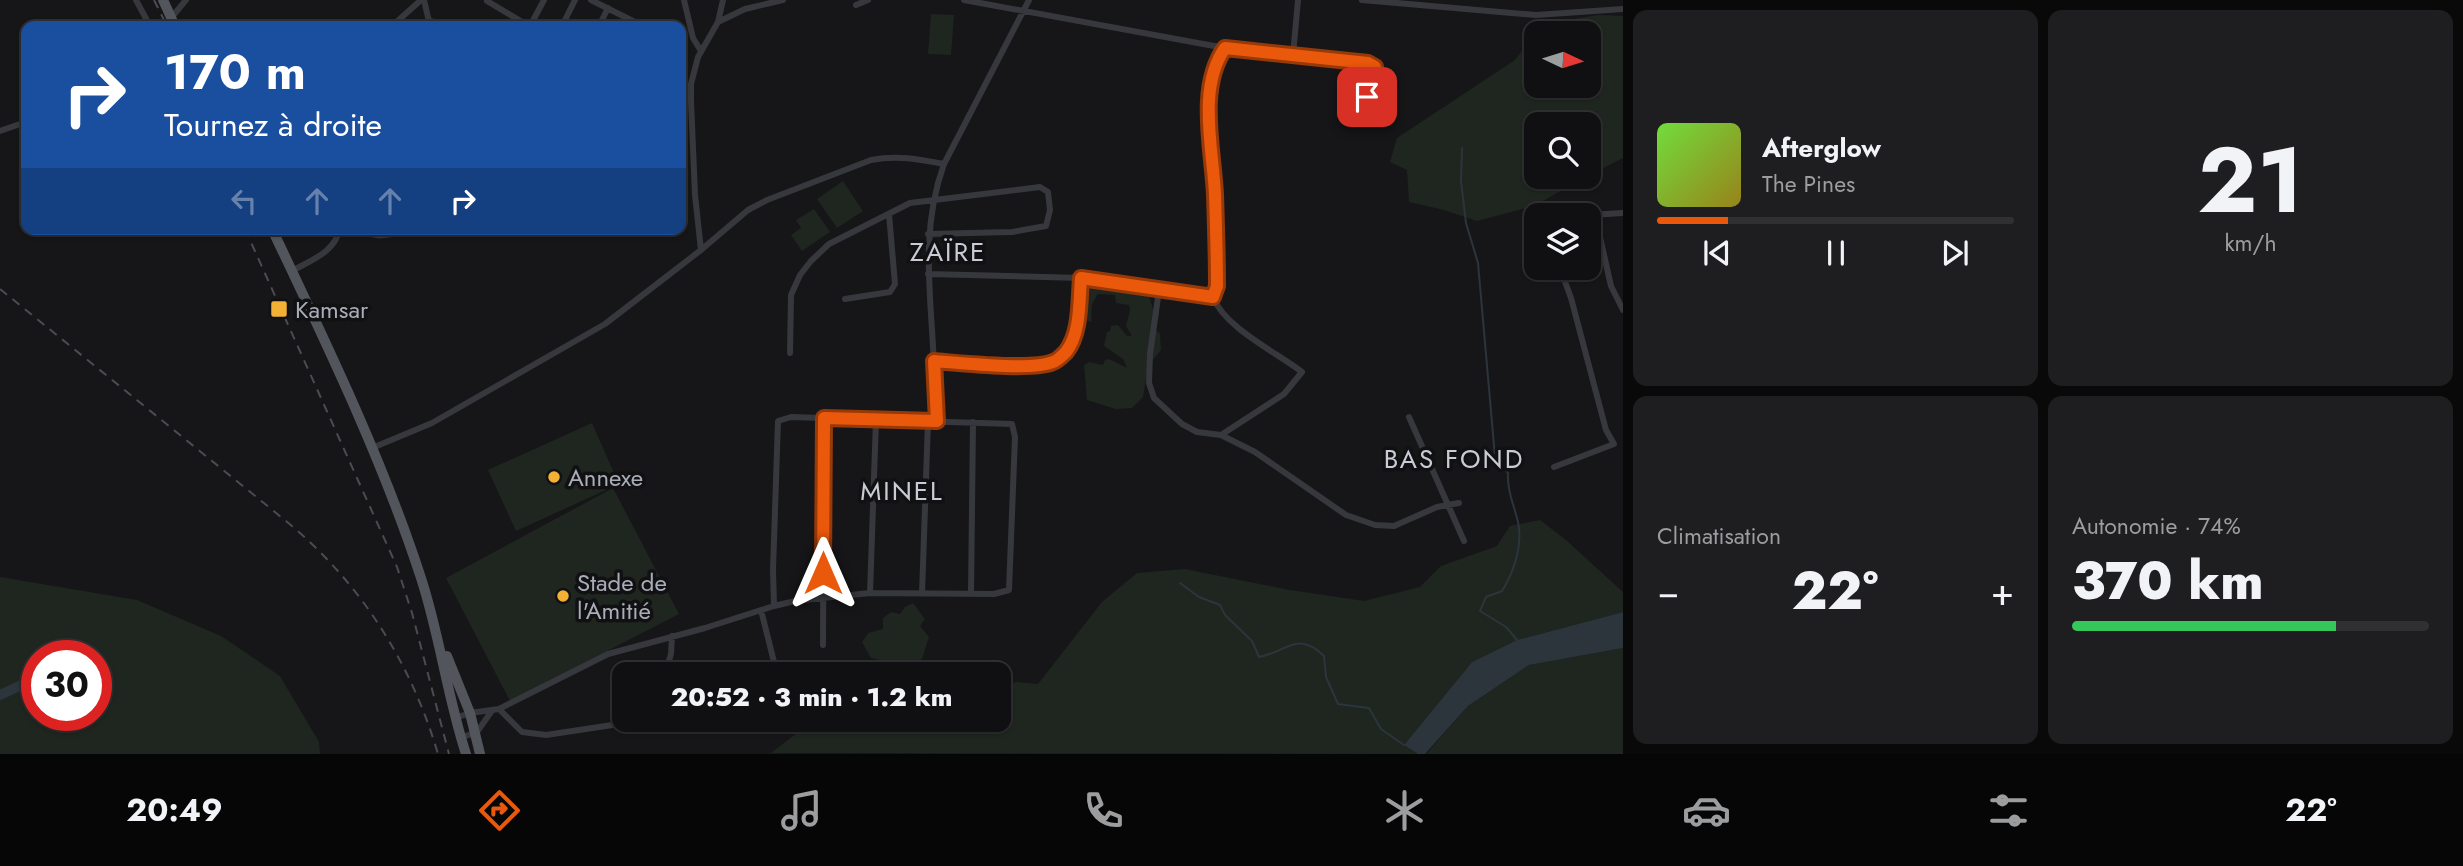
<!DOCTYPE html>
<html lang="fr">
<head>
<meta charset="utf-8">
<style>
	:root { --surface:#101012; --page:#1e1e20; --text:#f1f3f6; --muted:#9c9d9f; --line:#303032; --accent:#ea580c }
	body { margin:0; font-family:Jost,sans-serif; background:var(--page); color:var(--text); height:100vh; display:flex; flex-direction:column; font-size:26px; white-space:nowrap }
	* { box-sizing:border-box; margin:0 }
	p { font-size:23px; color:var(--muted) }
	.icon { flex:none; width:38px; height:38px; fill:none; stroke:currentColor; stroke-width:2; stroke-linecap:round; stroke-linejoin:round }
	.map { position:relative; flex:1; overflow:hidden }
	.details { display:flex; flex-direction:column; gap:10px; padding:10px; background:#09090a; width:840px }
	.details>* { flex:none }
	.top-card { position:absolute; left:21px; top:21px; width:665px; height:214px; border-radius:14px; box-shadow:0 2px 5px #0004,0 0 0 2px var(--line); background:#1a4fa0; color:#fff; overflow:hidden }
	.needle { width:46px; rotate:94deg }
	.buttons { position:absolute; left:1524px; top:21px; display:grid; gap:14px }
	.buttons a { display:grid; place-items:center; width:77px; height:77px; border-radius:14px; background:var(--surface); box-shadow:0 2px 5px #0004,0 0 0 2px var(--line); font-size:35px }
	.speed { position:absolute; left:21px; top:640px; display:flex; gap:14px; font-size:35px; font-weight:700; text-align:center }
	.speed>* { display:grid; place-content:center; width:91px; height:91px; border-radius:50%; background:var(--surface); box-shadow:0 2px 5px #0004,0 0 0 2px var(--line); line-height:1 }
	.speed .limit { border:10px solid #d22; background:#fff; color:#111 }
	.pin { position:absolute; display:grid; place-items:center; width:60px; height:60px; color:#fff; margin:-30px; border-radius:14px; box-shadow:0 4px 10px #0006 }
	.me { position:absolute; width:77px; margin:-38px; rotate:0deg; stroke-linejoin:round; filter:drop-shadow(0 0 5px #0008) }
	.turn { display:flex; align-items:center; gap:24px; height:147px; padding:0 28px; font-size:32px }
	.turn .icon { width:91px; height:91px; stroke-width:2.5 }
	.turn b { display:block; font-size:49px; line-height:60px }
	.lanes { display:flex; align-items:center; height:66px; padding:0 28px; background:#0003; justify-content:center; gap:35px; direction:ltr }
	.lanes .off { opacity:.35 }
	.big { font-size:52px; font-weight:800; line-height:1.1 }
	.details .card { flex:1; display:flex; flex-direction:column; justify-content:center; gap:10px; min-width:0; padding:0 24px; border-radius:14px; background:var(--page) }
	.details .dial { align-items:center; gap:0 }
	.dial b { font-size:91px; line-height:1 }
	.song { display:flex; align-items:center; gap:21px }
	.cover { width:84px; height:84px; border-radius:10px; background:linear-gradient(135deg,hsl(100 70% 55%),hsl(50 70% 35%)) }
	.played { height:7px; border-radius:4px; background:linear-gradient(90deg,var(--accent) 20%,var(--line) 20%) }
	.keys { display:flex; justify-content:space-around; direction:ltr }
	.heat { display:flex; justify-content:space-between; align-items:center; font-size:38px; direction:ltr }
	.charge { height:10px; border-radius:5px; background:linear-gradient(90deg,#34c759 74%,var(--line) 0) }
	.details .tiles { flex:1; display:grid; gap:10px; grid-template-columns:repeat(2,1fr) }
	.trip { position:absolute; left:612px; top:662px; width:399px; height:70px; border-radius:14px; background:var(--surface); box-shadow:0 2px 5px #0004,0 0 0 2px var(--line); font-weight:800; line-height:70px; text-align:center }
	.tabs { display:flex; height:112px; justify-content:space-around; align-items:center; background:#060607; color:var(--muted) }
	.tabs .icon { width:49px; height:49px }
	.tabs .on { color:var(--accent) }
	.tabs b { font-size:32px; color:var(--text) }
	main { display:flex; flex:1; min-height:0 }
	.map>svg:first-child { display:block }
	.green { fill:#1e261f; fill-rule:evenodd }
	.water { fill:#2c353c }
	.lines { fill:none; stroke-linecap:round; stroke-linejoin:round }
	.stream { stroke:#2c353c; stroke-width:2 }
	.river { stroke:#2c353c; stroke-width:10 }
	.street { stroke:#37383d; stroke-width:6 }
	.primary { stroke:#53555c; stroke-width:10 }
	.rail { stroke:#4a4c52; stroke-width:2; stroke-dasharray:9 7; stroke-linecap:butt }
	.route-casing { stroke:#983908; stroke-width:18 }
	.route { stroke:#ea580c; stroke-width:12 }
	.poi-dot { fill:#f2b134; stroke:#111113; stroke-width:2.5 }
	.labels { text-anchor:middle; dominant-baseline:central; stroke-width:7; stroke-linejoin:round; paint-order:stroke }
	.poi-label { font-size:24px; fill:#a8adb8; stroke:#111113; text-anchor:start }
	.neighbourhood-label { font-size:26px; letter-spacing:2px; fill:#c9ccd4; stroke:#111113 }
</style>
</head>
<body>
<main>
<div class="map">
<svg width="1623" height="754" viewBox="0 0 1623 754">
	<rect width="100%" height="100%" fill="#161618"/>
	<path class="green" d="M931 14 954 15 951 55 928 54Z
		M1598 15 1623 16V158L1589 175V124H1536V177H1585L1534 206 1477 221 1444 210 1409 202 1407 170 1390 162 1397 138 1515 60 1542 24ZM1536 33H1589V86H1536Z
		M843 181 863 211 837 228 817 199Z
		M814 209 830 232 802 251 791 235 801 228 796 220Z
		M1093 283 1131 290 1140 288 1147 290 1153 309 1158 310 1159 315 1155 329 1160 334 1161 350 1148 366 1143 397 1132 408 1116 409 1087 400 1084 365 1089 362 1103 365 1105 360 1109 359 1127 368 1123 359 1104 346 1107 332 1110 331 1111 326 1118 325 1127 336H1132L1126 326 1130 310 1129 305 1116 303 1115 295 1098 294 1092 304 1091 322 1083 319V291Z
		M592 423 619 484 516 531 488 470Z
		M613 488 679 614 510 701 446 578Z
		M1540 520 1566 540 1623 592V612L1517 640 1472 662 1405 744 1418 754 771 753 801 730 832 719H999V687L1016 682 1038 684 1102 602 1137 573 1185 569 1290 590 1364 601 1420 587 1441 566 1497 546 1510 526Z
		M0 577 137 600 221 636 280 676 319 742 320 754H0ZM37 656H96V716H37Z
		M913 603 925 619 920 626 929 637 922 659 901 665 871 658 862 642 868 633 883 629V618L891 612 900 614 905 607Z
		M1623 648V754H1426L1468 706 1529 665Z"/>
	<path class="water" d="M1623 612V648L1529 665 1468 706 1425 754H1418L1404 745 1472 662 1517 640Z"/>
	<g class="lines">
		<path class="stream" d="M1462 148 1461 181 1466 223 1478 263 1495 457 1508 473C1507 491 1514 505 1518 522 1523 545 1514 572 1502 591L1486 597 1480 611 1506 627 1517 640
			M1180 583 1199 597 1220 605 1225 615 1252 641 1259 657C1287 652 1297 630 1324 656L1326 677 1338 704 1369 708 1381 729 1404 745"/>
		<path class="river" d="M0 695 30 681"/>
		<path class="street" d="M136 0 150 26
			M424 0 430 26
			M591 0 643 26
			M684 0 693 38 701 51
			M964 0 1225 48 1368 63 1375 67 1376 77 1358 117
			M1362 0 1536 15 1623 9
			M487 1 529 26
			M856 5 868 0
			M171 18 186 0
			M430 21 447 26
			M718 22 723 0
			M392 26 421 0
			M530 26 544 0
			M562 26 575 0
			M599 26 608 8
			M1293 55 1298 0
			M0 131 26 122
			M1589 215 1623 213
			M1595 215 1611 286 1623 310
			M354 229C379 238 385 237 410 229
			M701 250 695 195 691 101V84L698 57 718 22 745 9 783 0
			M292 271C311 260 334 253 340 229
			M928 274 1081 278 1213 297 1217 286C1216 255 1216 223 1215 192 1213 147 1197 87 1225 48
			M1159 290 1150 354 1149 383 1154 398 1182 424 1197 432 1221 435 1255 452 1346 515 1375 525 1394 526 1437 507 1459 503
			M1213 297C1225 328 1276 352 1302 372L1284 394 1221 435
			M845 299 890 292 895 284 889 214
			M790 353 791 295 800 275 811 261 829 244 910 203 1040 187 1048 192 1050 210 1046 226 1012 232 928 234
			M934 361C960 363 1032 371 1053 362 1057 361 1063 355 1066 352 1081 332 1079 301 1081 278
			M1409 417 1464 541
			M937 421C935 391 934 360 932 330 928 272 924 219 944 164L1029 0
			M372 448 432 423 605 324 701 250 748 210 767 200 871 160C897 155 918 159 944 164
			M1554 467 1614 444 1606 430 1571 298 1560 268
			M870 593 876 420
			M922 594 928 421
			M971 594 973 422
			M761 610 777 674
			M823 645 824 418
			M665 674 671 654 672 636
			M499 709 522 732 546 735 619 724 695 719
			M455 718 470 713 499 709 608 654 705 628 774 606 795 601 870 593 994 594 1009 590 1015 437 1012 424 791 417 778 421 773 570 774 606
			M460 738 477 732 491 712"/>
		<path class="primary" d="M163 0 175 26
			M272 229C326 343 382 458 421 578 440 636 447 696 466 754
			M447 656 470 713 480 754"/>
		<path class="rail" d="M154 0 167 26
			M245 229 397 567 412 613 449 754
			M0 289 286 521C360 582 411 662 438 754"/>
	</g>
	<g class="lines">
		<g class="route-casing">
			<path id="route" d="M823 573 824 418 937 421 934 361C960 363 1032 371 1053 362 1057 361 1063 355 1066 352 1081 333 1079 301 1081 278L1213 297 1217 286C1217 255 1216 225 1215 195 1213 149 1197 88 1225 48L1368 63 1375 67 1376 77 1367 97"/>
		</g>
		<use href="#route" class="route"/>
	</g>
	<g class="poi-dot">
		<rect x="270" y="300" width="18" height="18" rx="3.5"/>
		<circle cx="554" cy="477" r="7"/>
		<circle cx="563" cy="596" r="7"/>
	</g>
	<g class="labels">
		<g class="poi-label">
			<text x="295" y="309">Kamsar</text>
			<text x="568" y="477">Annexe</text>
			<text x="577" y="582">Stade de<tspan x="577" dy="28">l'Amitié</tspan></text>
		</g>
		<g class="neighbourhood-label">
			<text x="948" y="252">ZAÏRE</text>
			<text x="1454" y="459">BAS FOND</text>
			<text x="902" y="491">MINEL</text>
		</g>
	</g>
</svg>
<div class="buttons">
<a><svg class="needle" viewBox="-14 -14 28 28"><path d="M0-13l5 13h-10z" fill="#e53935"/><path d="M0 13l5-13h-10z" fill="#9c9d9f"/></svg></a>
<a><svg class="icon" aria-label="search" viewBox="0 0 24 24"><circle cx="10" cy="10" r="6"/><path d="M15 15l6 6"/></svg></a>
<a><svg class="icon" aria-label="layers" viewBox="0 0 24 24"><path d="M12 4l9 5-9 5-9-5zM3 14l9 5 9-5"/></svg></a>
</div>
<div class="speed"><div class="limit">30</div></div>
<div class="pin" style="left:1367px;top:97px;background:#d93025"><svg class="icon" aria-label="arrive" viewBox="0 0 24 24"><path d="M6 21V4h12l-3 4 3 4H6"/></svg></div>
<svg class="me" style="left:823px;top:573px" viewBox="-20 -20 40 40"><path d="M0-17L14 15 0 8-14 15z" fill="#ea580c" stroke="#fff" stroke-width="4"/></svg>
<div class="trip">20:52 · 3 min · 1.2 km</div>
<div class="top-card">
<div class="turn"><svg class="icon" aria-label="right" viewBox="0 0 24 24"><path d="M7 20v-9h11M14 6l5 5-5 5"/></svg><div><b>170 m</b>Tournez à droite</div></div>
<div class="lanes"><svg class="icon off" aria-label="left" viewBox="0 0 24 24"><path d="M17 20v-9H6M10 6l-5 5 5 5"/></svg><svg class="icon off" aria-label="ahead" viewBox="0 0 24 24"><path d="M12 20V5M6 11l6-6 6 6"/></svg><svg class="icon off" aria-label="ahead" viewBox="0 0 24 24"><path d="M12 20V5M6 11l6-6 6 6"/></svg><svg class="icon" aria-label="right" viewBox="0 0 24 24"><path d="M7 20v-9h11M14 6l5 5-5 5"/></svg></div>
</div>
</div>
<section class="details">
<div class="tiles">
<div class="card">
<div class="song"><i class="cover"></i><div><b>Afterglow</b><p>The Pines</p></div></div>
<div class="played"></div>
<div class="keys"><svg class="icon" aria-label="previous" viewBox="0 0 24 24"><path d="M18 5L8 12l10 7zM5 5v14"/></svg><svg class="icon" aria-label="pause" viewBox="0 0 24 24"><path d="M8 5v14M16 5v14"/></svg><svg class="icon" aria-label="next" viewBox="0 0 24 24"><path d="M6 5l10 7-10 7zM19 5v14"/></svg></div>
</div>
<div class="card dial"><b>21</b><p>km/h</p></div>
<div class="card"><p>Climatisation</p>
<div class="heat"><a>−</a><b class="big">22°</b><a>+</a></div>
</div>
<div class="card"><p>Autonomie · 74%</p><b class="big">370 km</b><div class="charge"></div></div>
</div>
</section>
</main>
<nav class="tabs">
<b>20:49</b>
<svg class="icon on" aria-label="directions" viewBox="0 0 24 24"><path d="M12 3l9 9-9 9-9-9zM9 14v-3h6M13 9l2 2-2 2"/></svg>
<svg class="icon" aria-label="music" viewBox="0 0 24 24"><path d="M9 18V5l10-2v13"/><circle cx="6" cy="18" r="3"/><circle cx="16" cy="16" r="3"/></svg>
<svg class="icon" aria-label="phone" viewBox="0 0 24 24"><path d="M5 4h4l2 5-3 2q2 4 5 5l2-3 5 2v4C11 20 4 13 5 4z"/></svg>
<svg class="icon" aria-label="climate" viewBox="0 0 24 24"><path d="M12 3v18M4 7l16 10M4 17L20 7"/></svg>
<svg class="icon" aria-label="car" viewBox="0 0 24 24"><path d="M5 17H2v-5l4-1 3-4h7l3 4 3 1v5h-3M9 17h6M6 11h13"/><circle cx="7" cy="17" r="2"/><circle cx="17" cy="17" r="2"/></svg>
<svg class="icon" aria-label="filters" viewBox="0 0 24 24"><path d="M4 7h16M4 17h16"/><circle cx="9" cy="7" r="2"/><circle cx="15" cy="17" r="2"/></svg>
<b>22°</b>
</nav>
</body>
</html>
